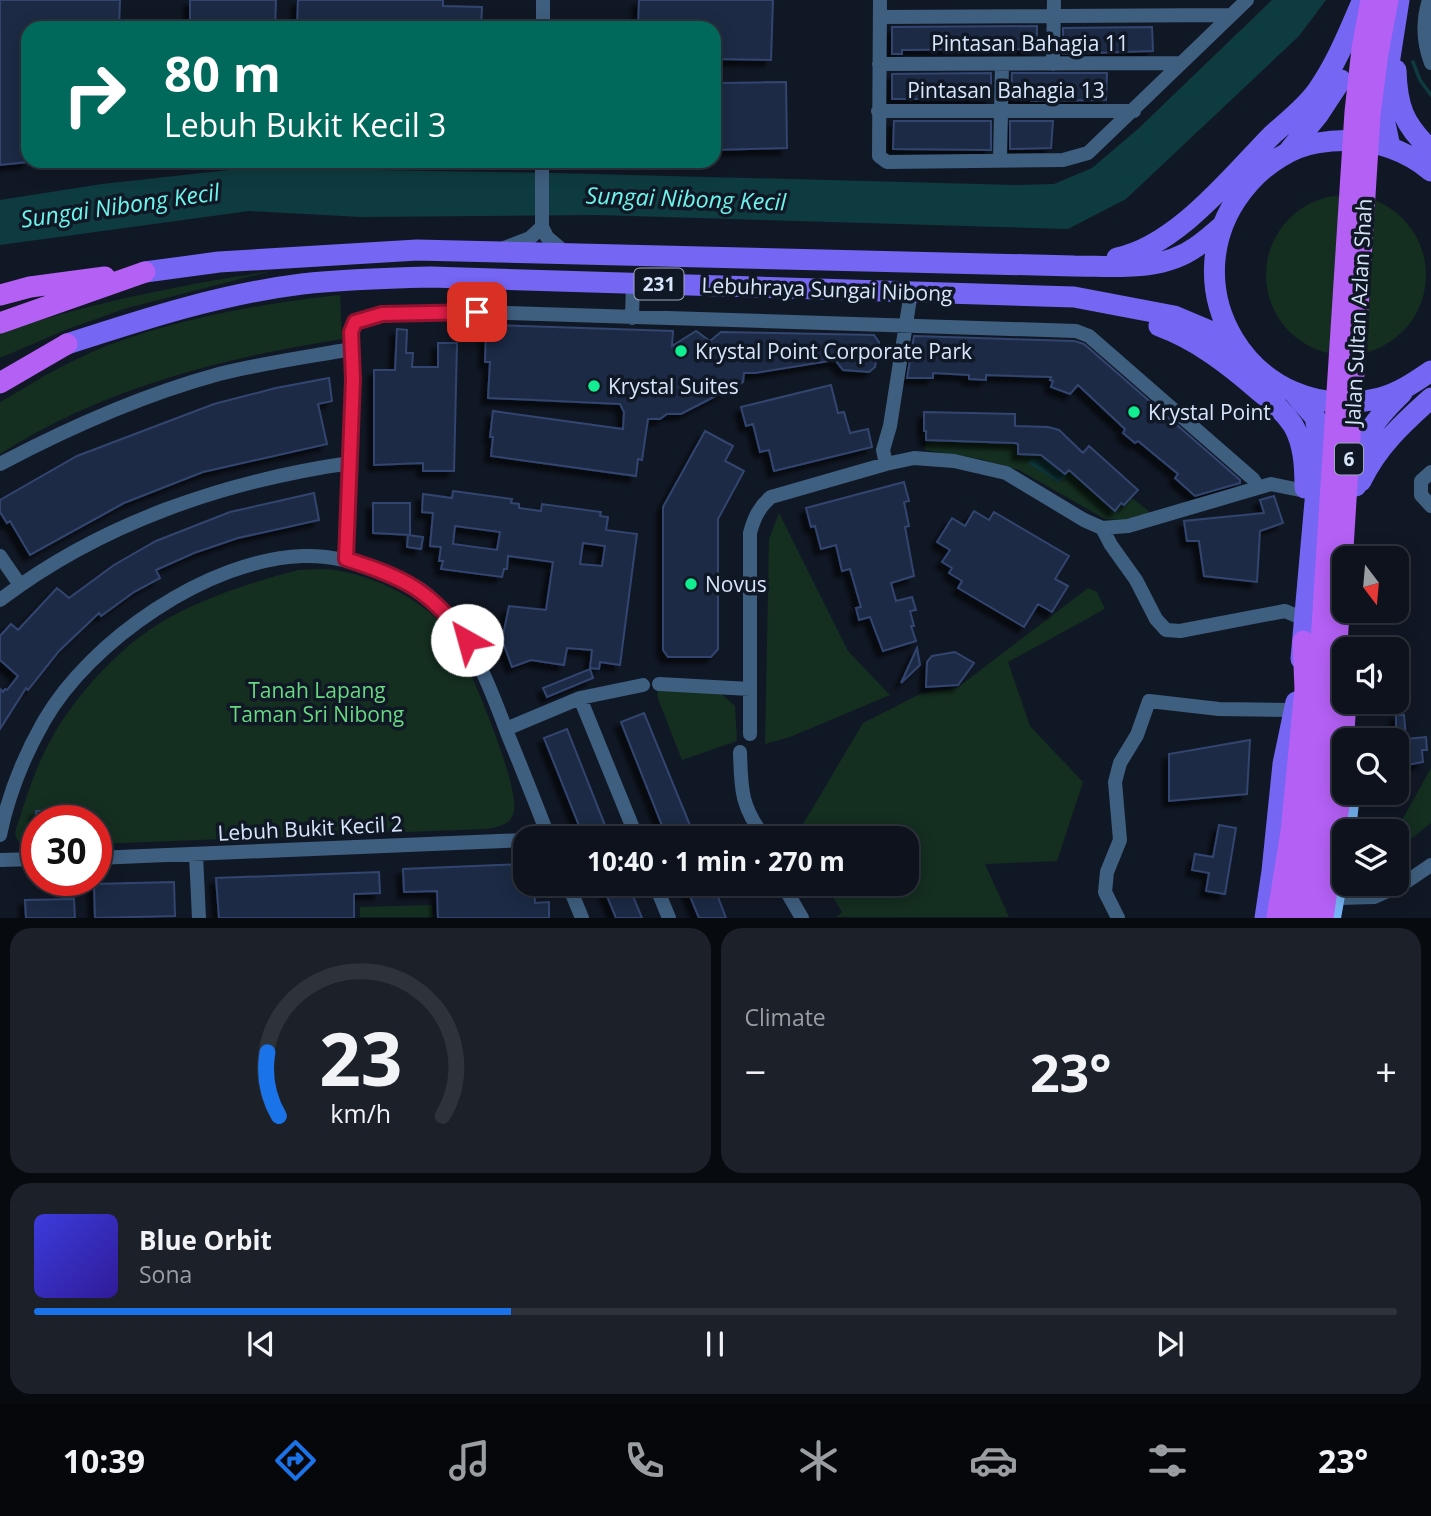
<!DOCTYPE html>
<html lang="en">
<head>
<meta charset="utf-8">
<style>
	:root { --surface:#0d121c; --page:#1b2029; --text:#f1f3f6; --muted:#9a9ea3; --line:#2d323b; --accent:#1a73e8 }
	body { margin:0; font-family:"Open Sans",sans-serif; background:var(--page); color:var(--text); height:100vh; display:flex; flex-direction:column; font-size:26px; white-space:nowrap }
	* { box-sizing:border-box; margin:0 }
	p { font-size:23px; color:var(--muted) }
	.icon { flex:none; width:38px; height:38px; fill:none; stroke:currentColor; stroke-width:2; stroke-linecap:round; stroke-linejoin:round }
	.map { position:relative; height:918px; overflow:hidden }
	.sheet { display:flex; flex-direction:column; gap:10px; padding:10px; background:#070a0f; flex:1 }
	.sheet>* { flex:none }
	.top-card { position:absolute; left:21px; top:21px; width:700px; height:147px; border-radius:21px; box-shadow:0 4px 18px #0003,0 0 0 2px var(--line); background:#00695c; color:#fff; overflow:hidden }
	.needle { width:46px; rotate:164deg }
	.fabs { position:absolute; left:1332px; top:546px; display:grid; gap:14px }
	.fabs a { display:grid; place-items:center; width:77px; height:77px; border-radius:14px; background:var(--surface); box-shadow:0 4px 18px #0003,0 0 0 2px var(--line); font-size:35px }
	.speed { position:absolute; left:21px; top:805px; display:flex; gap:14px; font-size:35px; font-weight:700; text-align:center }
	.speed>* { display:grid; place-content:center; width:91px; height:91px; border-radius:50%; background:var(--surface); box-shadow:0 4px 18px #0003,0 0 0 2px var(--line); line-height:1 }
	.speed .limit { border:10px solid #d22; background:#fff; color:#111 }
	.pin { position:absolute; display:grid; place-items:center; width:60px; height:60px; color:#fff; margin:-30px; border-radius:14px; box-shadow:0 4px 10px #0006 }
	.me { position:absolute; width:77px; margin:-38px; rotate:322deg; stroke-linejoin:round; filter:drop-shadow(0 0 5px #0008) }
	.turn { display:flex; align-items:center; gap:24px; height:147px; padding:0 28px; font-size:32px }
	.turn .icon { width:91px; height:91px; stroke-width:2.5 }
	.turn b { display:block; font-size:49px; line-height:60px }
	.big { font-size:52px; font-weight:700; line-height:1.1 }
	.sheet .tile { flex:1; display:flex; flex-direction:column; justify-content:center; gap:10px; min-width:0; padding:0 24px; border-radius:21px; background:var(--page) }
	.sheet .dial { align-items:center; gap:0 }
	.dial svg { height:182px; overflow:visible; fill:none; stroke:var(--line); stroke-width:7; stroke-linecap:round; text-anchor:middle }
	.dial text { fill:var(--text); stroke:none }
	.song { display:flex; align-items:center; gap:21px }
	.cover { width:84px; height:84px; border-radius:10px; background:linear-gradient(135deg,hsl(240 70% 55%),hsl(250 70% 35%)) }
	.played { height:7px; border-radius:4px; background:linear-gradient(90deg,var(--accent) 35%,var(--line) 35%) }
	.keys { display:flex; justify-content:space-around; direction:ltr }
	.heat { display:flex; justify-content:space-between; align-items:center; font-size:38px; direction:ltr }
	.sheet .tiles { flex:1; display:grid; gap:10px; grid-template-columns:1fr 1fr }
	.tile:last-child { grid-column:span 2 }
	.trip { position:absolute; left:513px; top:826px; width:406px; height:70px; border-radius:21px; background:var(--surface); box-shadow:0 4px 18px #0003,0 0 0 2px var(--line); font-weight:700; line-height:70px; text-align:center }
	.dock { display:flex; height:112px; justify-content:space-around; align-items:center; background:#05070b; color:var(--muted) }
	.dock .icon { width:49px; height:49px }
	.dock .current { color:var(--accent) }
	.dock b { font-size:32px; color:var(--text) }
	.map>svg:first-child { display:block }
	.green { fill:#142e20 }
	.water { fill:#0e3b40 }
	.lines { fill:none; stroke-linecap:round; stroke-linejoin:round }
	.stream { stroke:#0e3b40; stroke-width:3.5 }
	.building { fill:#1e2a44; stroke:#32456f; stroke-width:2; fill-rule:evenodd; filter:url(#shadow) }
	.minor { stroke:#3f5f80; stroke-width:14 }
	.tertiary { stroke:#3f5f80; stroke-width:14 }
	.secondary { stroke:#75b5f5; stroke-width:14 }
	.primary { stroke:#7566f4; stroke-width:21 }
	.trunk { stroke:#b460f4; stroke-width:21 }
	.trunk-bridge { stroke:#b460f4; stroke-width:21 }
	.route-casing { stroke:#92132f; stroke-width:18 }
	.route { stroke:#e11d48; stroke-width:12 }
	.poi-dot { fill:#11ee91; stroke:#111825; stroke-width:2.5 }
	.labels { text-anchor:middle; dominant-baseline:central; stroke-width:7; stroke-linejoin:round; paint-order:stroke }
	.shield { fill:#111825; stroke:#9ca8bc; stroke-width:2 }
	.shield-label { font-size:19px; font-weight:bold; fill:#d7e6fc }
	.street-label { font-size:21px; fill:#d7e6fc; stroke:#111825 }
	.poi-label { font-size:21px; fill:#d7e6fc; stroke:#111825; text-anchor:start }
	.park-label { font-size:21px; fill:#68d881; stroke:#111825 }
	.water-label { font-size:23px; font-style:italic; fill:#6df5ed; stroke:#111825 }
</style>
</head>
<body>
<div class="map">
<svg width="1431" height="918" viewBox="0 0 1431 918">
	<defs>
		<filter id="shadow"><feDropShadow dx="-6" dy="6" stdDeviation="2" flood-color="#0009"/></filter>
	</defs>
	<rect width="100%" height="100%" fill="#111825"/>
	<path class="green" d="M1266 275a80 80 0 1 1 160 0a80 80 0 1 1-160 0Z
		M272 271 127 308 65 330 0 358V333C88 303 179 285 272 271Z
		M340 295 342 339C222 358 103 388 0 454V402C25 388 49 372 75 360 147 324 259 303 340 295Z
		M1015 431V444H1018V454L1041 455 1071 467 1074 474 1114 511 1131 497 1151 513 1124 520 1105 519 1019 470 980 459 925 450 926 440 1008 442Z
		M779 513 848 651 890 695 790 737 765 744 769 539Z
		M298 570C311 570 327 568 340 571 374 577 409 594 435 617 441 623 447 630 452 637 468 661 520 787 514 811 511 826 497 827 485 829L96 844V821H37V846C24 847 17 845 15 832 24 805 32 777 45 751 68 703 119 645 167 619 208 596 253 582 298 570Z
		M1088 588 1097 592 1105 609 1008 662 1030 726 1083 782 1057 861 985 864 1009 917H837L842 912 825 884H906V838H798L796 836 863 723 922 693 957 688Z
		M657 690 719 692 735 706 737 741 682 760 658 699Z
		M1431 768V823L1397 850 1396 831Z
		M432 905 433 917H360V907Z"/>
	<path class="water" d="M1272 0H1326L1299 36 1126 199 1068 229 598 215 361 217 249 211 0 245V200L102 184 247 168 557 173 1016 185 1054 184 1092 168 1139 128Z
		M1031 459H1049L1065 474 1066 477 1058 482 1031 465 1028 462Z"/>
	<g class="lines">
		<path class="stream" d="M1413 62 1420 80 1431 95"/>
	</g>
	<path class="building" d="M0 0H120L119 28H28V162L0 165Z
		M190 0H276L275 28H190Z
		M298 0H443V6L482 7 481 28H297Z
		M639 0H773L771 60 714 59V28H638Z
		M1037 26V49L902 50V54H892V27Z
		M1152 27 1153 51 1063 54V28Z
		M991 73V99H892V74Z
		M1012 73H1107L1106 100 1031 101V99H1011Z
		M786 82 787 148 714 150V110H720L719 83Z
		M894 121H991V150L893 149Z
		M1010 121H1053L1051 148 1010 149Z
		M491 325 673 331 672 346 696 331 710 341 721 332 874 335 879 342 875 367 869 372 843 370 835 360 755 373H744L743 382 681 414H667L660 419H648L642 460 638 459 636 476 491 456 493 437H490L493 411 623 429 624 412 620 404 488 398 490 362H485L486 331V326Z
		M397 329 407 330 406 353H413L412 367H438V343H457L454 471H423V463L374 465V370H395Z
		M914 336 1074 341 1084 344 1240 480V483L1195 496 1175 478 1178 474 1138 441 1135 443 1123 433 1125 429 1078 385 1070 394 1051 387 1053 381 1050 380 1051 377 986 375V380L969 379V375L933 373V378H907Z
		M329 378 332 401 318 404 327 444 203 472 124 503 30 555 10 521 7 523 0 512V500L77 456 214 404 276 388Z
		M831 385 838 413 844 412 850 433 868 429 872 447 774 471 769 450 760 452 753 424 746 426 741 407Z
		M924 412 1015 414V426L1048 427 1059 430 1083 453 1089 446 1138 490 1124 505 1121 503 1115 511 1069 470 1065 474 1041 455 1018 454V444L1015 443 926 440V431H924Z
		M705 431 733 446 725 461 744 471 718 519V649L711 657H668L663 650V507Z
		M904 482 909 501 904 502 909 526 905 527 914 576 891 583 896 601 912 597 916 610 910 611 914 626H911L916 641 883 651 870 617 859 620 856 608 861 607 850 569 842 571 836 545 821 549 815 526 811 527 806 508Z
		M453 491 512 499 511 503 519 504V508L541 511 542 504 601 512 600 516 608 517 606 530 637 534 620 665 600 662 599 669 590 668 592 650 567 648 564 665 531 660 512 667 504 645H501L509 606 546 610 553 562 508 556 507 569H504L502 577 441 569 443 561H439L441 547 430 546 433 513 422 512 423 494 452 498ZM455 526 500 532 497 550 453 544ZM583 543 605 546 602 566 580 564Z
		M314 493 319 520 238 538 194 553 156 570 160 578 134 592 101 616 99 613 59 651 28 690 26 688 0 729V689L3 692 5 689 7 690 18 676 0 660V636L11 624 18 630 57 588 69 598 114 565 156 541 230 512Z
		M1274 496 1283 523 1260 531 1257 582 1204 576 1199 541H1187L1184 521 1264 513 1260 500Z
		M373 503H410V535L373 533Z
		M974 511 989 520 994 512 1069 556 1055 579 1068 586 1052 612 1038 604 1024 627 958 588 962 581 949 573 952 568 942 562 950 550 937 542 952 518 965 526Z
		M408 535 423 537 421 549 407 547Z
		M917 648 920 665 901 683Z
		M955 652 974 663 958 685 926 687 927 662 932 656Z
		M590 669 593 678 547 697 543 688Z
		M644 713 687 818 695 838H667L621 722Z
		M1396 715H1404L1406 739 1426 737 1427 750H1422L1423 762 1407 765 1409 792 1396 793Z
		M567 729 610 838H584L544 738Z
		M1250 740 1247 794 1169 801V754Z
		M78 810V821H36V811Z
		M1219 825 1236 828 1225 894 1206 891 1209 873 1192 870 1195 854 1213 857Z
		M525 864V884H534L535 903 549 902V918H438L437 891 404 892 403 869Z
		M379 872 380 893 354 894V918H219L216 878Z
		M174 882 175 916 95 918 94 884Z
		M602 884H628L642 918H616Z
		M685 884H713L726 918H699Z
		M74 899 75 918H26L25 900Z"/>
	<g class="lines">
		<path class="minor" d="M880 0 879 156 887 162 1063 160 1088 153 1247 0
			M1429 0C1422 22 1423 42 1431 63
			M880 17 1230 15
			M879 64 1181 63
			M1053 64 1054 0
			M878 111H1134
			M1000 160 1002 64
			M632 318 633 283
			M0 464C70 427 142 395 219 374 263 363 307 357 352 349
			M886 464 883 450 890 426 911 292
			M1431 472 1421 481V495L1431 506
			M1102 528 1111 545 1136 580 1156 619 1166 630 1180 631 1285 611 1304 619
			M0 556 20 585
			M346 559 353 379 351 332 355 322 381 314 477 312 1076 331 1089 336 1253 479 1258 487
			M0 600C101 523 225 481 350 463
			M659 684 750 689
			M580 698 637 838
			M506 729 580 698 643 685
			M750 734V533C754 518 759 507 771 497L886 464 914 458 954 461 1006 473 1084 520 1102 528 1128 526 1271 484 1305 491
			M740 752C741 790 741 807 765 838
			M0 835C8 796 24 756 44 721 90 641 208 559 303 556 332 555 358 562 385 573 397 578 412 583 423 591 469 627 488 682 508 735 522 769 536 804 549 838
			M196 855 199 918
			M96 858 525 840
			M0 860 37 859
			M568 884 582 918
			M655 884 669 918
			M785 884 787 892 802 918
			M1118 918 1105 892 1107 872 1120 840 1115 782 1120 763 1137 735 1149 701 1219 709 1295 710"/>
		<path class="tertiary" d="M543 28V0
			M542 161V227L547 237 566 253
			M504 248 530 238 542 227
			M1339 898 1374 897 1403 884 1431 865"/>
		<path class="secondary" d="M1349 831 1353 793
			M1334 918 1344 861"/>
		<path class="primary" d="M1396 70C1397 107 1404 125 1431 150
			M1390 147 1382 109 1399 0
			M1288 152 1318 115 1341 80
			M1431 171C1398 144 1359 136 1317 143 1292 147 1267 163 1250 182 1161 281 1252 430 1380 398 1399 393 1415 382 1431 371
			M1117 258C1176 246 1230 178 1271 136 1286 122 1305 108 1317 91 1336 64 1348 34 1361 4
			M145 272 219 262 417 250 1074 266C1115 266 1161 272 1196 247 1205 241 1213 234 1221 227
			M1159 326C1197 340 1228 364 1258 390 1271 401 1284 411 1293 425 1304 444 1305 466 1305 488
			M67 344C144 319 221 294 302 284 345 279 388 278 431 277L1074 297 1174 316 1212 332 1245 357
			M1294 393 1315 417 1320 445 1301 659
			M1361 481C1377 447 1403 423 1431 398
			M1356 486C1360 439 1369 425 1402 393
			M1265 918 1272 871 1283 764 1296 702"/>
		<path class="trunk" d="M0 295 30 287 105 277
			M0 323 145 272
			M0 383 67 344
			M1277 918 1291 832 1305 689 1303 641
			M1323 918 1340 798 1345 716"/>
		<path class="trunk-bridge" d="M1293 918 1302 869 1316 719 1355 112 1362 49 1371 0
			M1308 918C1321 854 1326 790 1332 725L1370 115 1378 53 1388 0"/>
	</g>
	<g class="lines">
		<g class="route-casing">
			<path id="route" d="M467 640C430 590 405 578 346 559L353 379 351 332 355 322 382 314 477 312"/>
		</g>
		<use href="#route" class="route"/>
	</g>
	<g class="poi-dot">
		<circle cx="681" cy="351" r="7"/>
		<circle cx="594" cy="386" r="7"/>
		<circle cx="1134" cy="412" r="7"/>
		<circle cx="691" cy="584" r="7"/>
	</g>
	<g class="labels">
		<g class="shield">
			<rect x="634.5" y="268.5" width="49" height="31" rx="5"/>
			<rect x="1335" y="443.5" width="28" height="31" rx="5"/>
		</g>
		<g class="shield-label">
			<text x="659" y="284">231</text>
			<text x="1349" y="459">6</text>
		</g>
		<g class="street-label">
			<text x="1030" y="43">Pintasan Bahagia 11</text>
			<text x="1006" y="90">Pintasan Bahagia 13</text>
			<text transform="translate(827 289) rotate(2)">Lebuhraya Sungai Nibong</text>
			<text transform="translate(1358 312) rotate(-87)">Jalan Sultan Azlan Shah</text>
			<text transform="translate(310 828) rotate(-3)">Lebuh Bukit Kecil 2</text>
		</g>
		<g class="poi-label">
			<text x="695" y="351">Krystal Point Corporate Park</text>
			<text x="608" y="386">Krystal Suites</text>
			<text x="1148" y="412">Krystal Point</text>
			<text x="705" y="584">Novus</text>
		</g>
		<g class="park-label">
			<text x="317" y="690">Tanah Lapang<tspan x="317" dy="24">Taman Sri Nibong</tspan></text>
		</g>
		<g class="water-label">
			<text transform="translate(686 198) rotate(2)">Sungai Nibong Kecil</text>
			<text transform="translate(120 205) rotate(-8)">Sungai Nibong Kecil</text>
		</g>
	</g>
</svg>
<div class="fabs">
<a><svg class="needle" viewBox="-14 -14 28 28"><path d="M0-13l5 13h-10z" fill="#e53935"/><path d="M0 13l5-13h-10z" fill="#9a9ea3"/></svg></a>
<a><svg class="icon" aria-label="sound" viewBox="0 0 24 24"><path d="M4 9h4l5-4v14l-5-4H4zM17 9q2 3 0 6"/></svg></a>
<a><svg class="icon" aria-label="search" viewBox="0 0 24 24"><circle cx="10" cy="10" r="6"/><path d="M15 15l6 6"/></svg></a>
<a><svg class="icon" aria-label="layers" viewBox="0 0 24 24"><path d="M12 4l9 5-9 5-9-5zM3 14l9 5 9-5"/></svg></a>
</div>
<div class="speed"><div class="limit">30</div></div>
<div class="pin" style="left:477px;top:312px;background:#d93025"><svg class="icon" aria-label="arrive" viewBox="0 0 24 24"><path d="M6 21V4h12l-3 4 3 4H6"/></svg></div>
<svg class="me" style="left:467px;top:640px" viewBox="-20 -20 40 40"><circle r="19" fill="#fff"/><path d="M0-13L10 11 0 6-10 11z" fill="#e11d48"/></svg>
<div class="trip">10:40 · 1 min · 270 m</div>
<div class="top-card">
<div class="turn"><svg class="icon" aria-label="right" viewBox="0 0 24 24"><path d="M7 20v-9h11M14 6l5 5-5 5"/></svg><div><b>80 m</b>Lebuh Bukit Kecil 3</div></div>
</div>
</div>
<section class="sheet">
<div class="tiles">
<div class="tile dial"><svg viewBox="0 0 100 80">
<path d="M14 69A42 42 0 1 1 86 69"/>
<path d="M14 69A42 42 0 0 1 9 41" stroke="#1a73e8"/>
<text x="50" y="56" font-size="32" font-weight="700">23</text>
<text x="50" y="72" font-size="11">km/h</text>
</svg></div>
<div class="tile"><p>Climate</p>
<div class="heat"><a>−</a><b class="big">23°</b><a>+</a></div>
</div>
<div class="tile">
<div class="song"><i class="cover"></i><div><b>Blue Orbit</b><p>Sona</p></div></div>
<div class="played"></div>
<div class="keys"><svg class="icon" aria-label="previous" viewBox="0 0 24 24"><path d="M18 5L8 12l10 7zM5 5v14"/></svg><svg class="icon" aria-label="pause" viewBox="0 0 24 24"><path d="M8 5v14M16 5v14"/></svg><svg class="icon" aria-label="next" viewBox="0 0 24 24"><path d="M6 5l10 7-10 7zM19 5v14"/></svg></div>
</div>
</div>
</section>
<nav class="dock">
<b>10:39</b>
<svg class="icon current" aria-label="directions" viewBox="0 0 24 24"><path d="M12 3l9 9-9 9-9-9zM9 14v-3h6M13 9l2 2-2 2"/></svg>
<svg class="icon" aria-label="music" viewBox="0 0 24 24"><path d="M9 18V5l10-2v13"/><circle cx="6" cy="18" r="3"/><circle cx="16" cy="16" r="3"/></svg>
<svg class="icon" aria-label="phone" viewBox="0 0 24 24"><path d="M5 4h4l2 5-3 2q2 4 5 5l2-3 5 2v4C11 20 4 13 5 4z"/></svg>
<svg class="icon" aria-label="climate" viewBox="0 0 24 24"><path d="M12 3v18M4 7l16 10M4 17L20 7"/></svg>
<svg class="icon" aria-label="car" viewBox="0 0 24 24"><path d="M5 17H2v-5l4-1 3-4h7l3 4 3 1v5h-3M9 17h6M6 11h13"/><circle cx="7" cy="17" r="2"/><circle cx="17" cy="17" r="2"/></svg>
<svg class="icon" aria-label="filters" viewBox="0 0 24 24"><path d="M4 7h16M4 17h16"/><circle cx="9" cy="7" r="2"/><circle cx="15" cy="17" r="2"/></svg>
<b>23°</b>
</nav>
</body>
</html>
